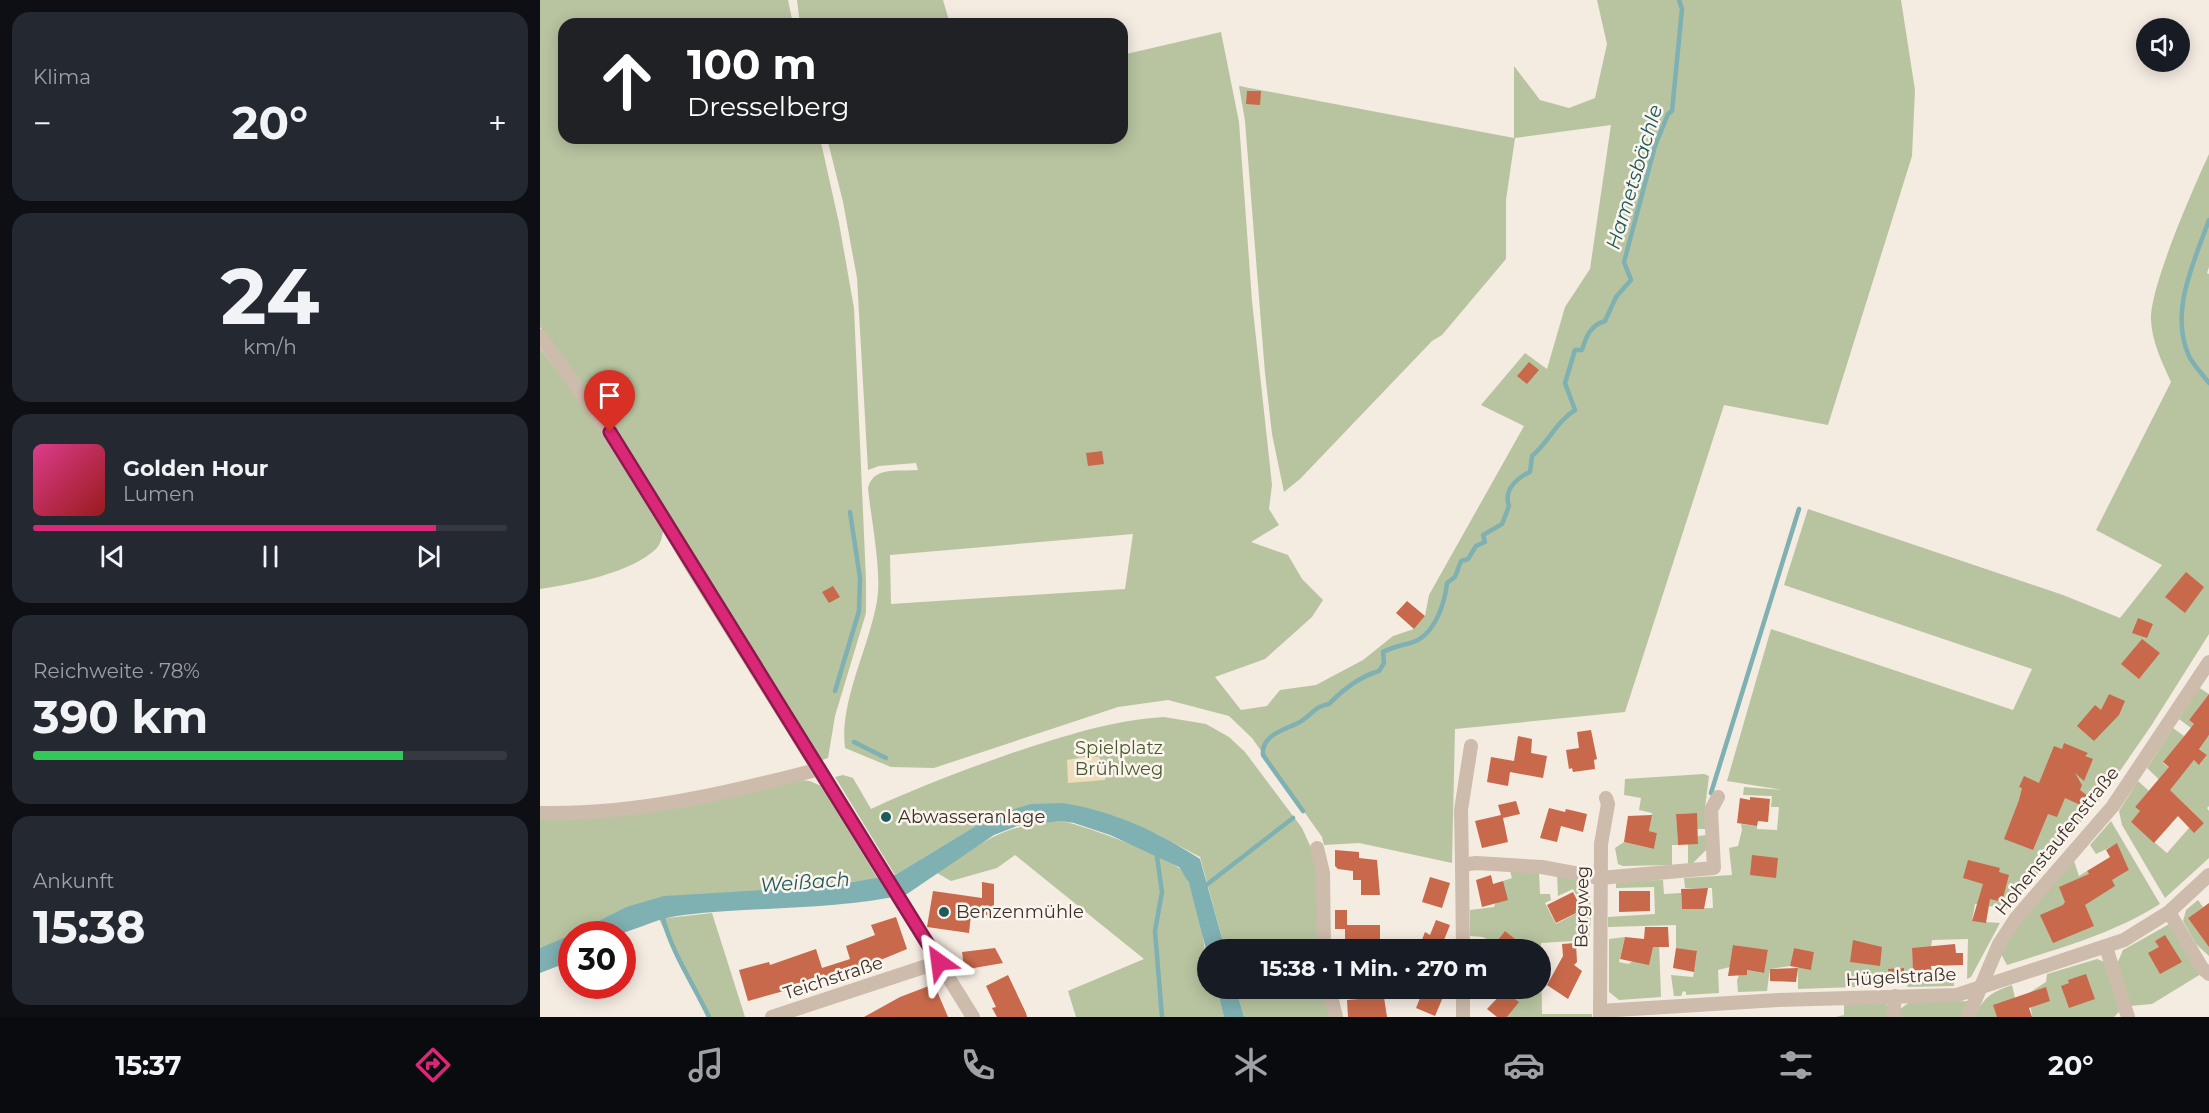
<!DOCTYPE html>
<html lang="de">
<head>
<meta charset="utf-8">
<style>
	:root { --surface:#171b24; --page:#242831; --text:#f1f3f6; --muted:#9ea1a6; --line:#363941; --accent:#db2777 }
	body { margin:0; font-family:Montserrat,sans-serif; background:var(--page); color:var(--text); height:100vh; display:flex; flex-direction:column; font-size:22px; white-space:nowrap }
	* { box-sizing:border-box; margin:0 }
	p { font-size:20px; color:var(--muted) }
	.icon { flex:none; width:33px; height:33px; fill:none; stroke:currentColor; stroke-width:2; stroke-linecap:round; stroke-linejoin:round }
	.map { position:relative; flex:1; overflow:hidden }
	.side { display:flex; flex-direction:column; gap:12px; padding:12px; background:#0d0f14; width:540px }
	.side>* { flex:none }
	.hud { position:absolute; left:18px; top:18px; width:570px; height:126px; border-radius:18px; box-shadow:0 3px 15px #0003; background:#202124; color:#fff; overflow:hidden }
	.buttons { position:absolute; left:1596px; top:18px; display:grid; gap:12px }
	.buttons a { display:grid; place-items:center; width:54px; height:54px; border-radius:50%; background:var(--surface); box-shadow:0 3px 15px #0003; font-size:30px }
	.speed { position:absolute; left:18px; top:921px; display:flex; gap:12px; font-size:30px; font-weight:700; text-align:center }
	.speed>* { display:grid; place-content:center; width:78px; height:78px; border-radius:50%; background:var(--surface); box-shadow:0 3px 15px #0003; line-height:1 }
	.speed .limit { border:9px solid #d22; background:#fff; color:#111 }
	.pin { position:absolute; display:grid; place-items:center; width:51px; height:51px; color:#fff; margin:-62px -26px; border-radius:50% 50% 50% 0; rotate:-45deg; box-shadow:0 0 6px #0007 }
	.pin .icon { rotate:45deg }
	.me { position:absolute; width:66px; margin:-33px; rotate:329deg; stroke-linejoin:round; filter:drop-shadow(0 0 4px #0008) }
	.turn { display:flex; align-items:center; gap:21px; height:126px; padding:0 30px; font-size:27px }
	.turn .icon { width:78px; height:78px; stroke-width:2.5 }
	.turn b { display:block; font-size:42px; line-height:51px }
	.big { font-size:45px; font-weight:700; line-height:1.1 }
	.side .tile { flex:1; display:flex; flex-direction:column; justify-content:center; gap:9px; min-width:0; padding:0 21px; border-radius:18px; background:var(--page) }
	.side .dial { align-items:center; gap:0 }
	.dial b { font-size:78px; line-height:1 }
	.song { display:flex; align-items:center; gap:18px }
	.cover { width:72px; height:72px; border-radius:9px; background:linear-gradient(135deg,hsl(330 70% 55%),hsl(0 70% 35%)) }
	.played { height:6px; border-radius:3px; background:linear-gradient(90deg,var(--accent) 85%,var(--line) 85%) }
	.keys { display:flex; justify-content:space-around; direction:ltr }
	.heat { display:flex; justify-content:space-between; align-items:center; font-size:33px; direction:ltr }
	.charge { height:9px; border-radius:4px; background:linear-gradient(90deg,#34c759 78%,var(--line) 0) }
	.trip { position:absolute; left:657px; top:939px; width:354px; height:60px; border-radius:30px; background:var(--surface); box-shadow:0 3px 15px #0003; font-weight:700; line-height:60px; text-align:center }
	.tab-bar { display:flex; height:96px; justify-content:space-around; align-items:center; background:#090b0e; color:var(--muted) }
	.tab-bar .icon { width:42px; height:42px }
	.tab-bar .current { color:var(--accent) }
	.tab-bar b { font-size:27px; color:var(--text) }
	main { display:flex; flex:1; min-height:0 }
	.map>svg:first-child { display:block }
	.green { fill:#b8c4a0; fill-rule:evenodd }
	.sand { fill:#efdcb8 }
	.water { fill:#7fb0b2 }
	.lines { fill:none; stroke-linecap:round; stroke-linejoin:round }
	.stream { stroke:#7fb0b2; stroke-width:4.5 }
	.building { fill:#c8694b }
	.street { stroke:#cdbbac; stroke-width:14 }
	.route-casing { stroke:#8e194d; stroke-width:15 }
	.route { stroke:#db2777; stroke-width:10 }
	.poi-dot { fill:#1f5a5e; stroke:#fbf5ee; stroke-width:2 }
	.labels { text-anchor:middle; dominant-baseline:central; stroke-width:5; stroke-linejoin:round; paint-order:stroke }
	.park-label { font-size:18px; fill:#4a5a2e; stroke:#fbf5ee }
	.poi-label { font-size:18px; fill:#3b302b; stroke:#fbf5ee; text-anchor:start }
	.street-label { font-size:18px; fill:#3b302b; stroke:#fbf5ee }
	.water-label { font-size:20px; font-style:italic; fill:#1f5a5e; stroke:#fbf5ee }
</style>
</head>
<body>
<main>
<section class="side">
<div class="tile"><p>Klima</p>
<div class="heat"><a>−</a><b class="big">20°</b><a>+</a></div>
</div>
<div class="tile dial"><b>24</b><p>km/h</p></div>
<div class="tile">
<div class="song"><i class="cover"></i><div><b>Golden Hour</b><p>Lumen</p></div></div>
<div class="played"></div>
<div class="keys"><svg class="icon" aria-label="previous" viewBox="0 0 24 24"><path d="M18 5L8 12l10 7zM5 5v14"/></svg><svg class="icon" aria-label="pause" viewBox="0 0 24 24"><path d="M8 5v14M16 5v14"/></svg><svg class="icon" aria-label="next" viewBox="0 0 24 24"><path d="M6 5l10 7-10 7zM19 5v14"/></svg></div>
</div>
<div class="tile"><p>Reichweite · 78%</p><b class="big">390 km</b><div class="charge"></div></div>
<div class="tile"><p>Ankunft</p><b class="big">15:38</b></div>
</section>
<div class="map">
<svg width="1669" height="1017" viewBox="0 0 1669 1017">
	<rect width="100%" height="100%" fill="#f4ebe1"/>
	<path class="green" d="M0 0H248L253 24H24V138H280L299 223 314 308 326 580V613L295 716 288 758 282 760 277 755 123 504 75 428 0 327Z
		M257 0H403L410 24H260Z
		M1057 0H1361L1375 90 1372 156 1288 425 1184 405 1085 712 915 729 912 863 819 843 784 845 782 837 712 738 689 716 628 700 578 707 394 768 351 767 305 748C299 702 329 648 337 601 342 571 331 519 328 488 334 465 359 472 378 470L376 463 339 466 328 470 317 278 303 202 287 138H582V55L681 32 699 122 712 301 732 485 729 509 739 525 711 542 748 555 762 579 783 600 772 617 725 659 675 677 701 710 727 706 740 690 776 685 823 660 853 636 874 629 885 616 889 595 984 426 941 405 985 353 1007 369 1025 307 1050 269 1071 125 975 138 966 200V259L902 335 892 341 760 479 744 492 732 434 725 373 705 121 699 86 974 138V66L1000 100 1029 108 1055 98 1067 44ZM593 534 585 589 351 604 350 555Z
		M1669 154V267L1667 273 1669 274V634L1611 726 1562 797 1468 909 1435 904 1432 921 1460 923 1431 977 1427 979 1428 939 1392 940 1391 948H1372L1373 971 1413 972 1414 986 1368 987 1364 982V969L1361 968 1344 986 1258 989V967L1271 969 1274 952 1254 948 1250 966 1230 969 1227 991 1198 992 1197 980 1202 969 1223 973 1228 951 1194 945 1190 967 1178 970 1179 993 1146 995V992L1143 991 1141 996H1134L1131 975 1153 977 1157 952 1136 948V925L1068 927V917L1115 914 1114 887 1076 888V881L1123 880 1124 894 1141 893 1142 909 1173 908 1172 888H1145L1144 878 1192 875 1189 848 1198 846 1202 830 1201 824 1217 826V829L1237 830 1239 807H1231L1232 796 1203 795 1204 787 1243 790 1187 781 1231 629 1473 710 1492 669 1244 585 1268 509 1523 595 1580 618 1622 565 1556 530 1631 382C1622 362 1612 342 1611 320 1610 286 1653 189 1669 154Z
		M0 348 64 434 124 527C122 534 122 543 116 549 90 573 34 584 0 589Z
		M1658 687 1669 694 1649 720 1669 736V806L1667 808 1669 811V858L1625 898 1582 825 1579 811 1598 781 1609 791 1595 807 1601 812 1591 822 1627 853 1649 828 1664 823 1607 768 1633 728 1644 736 1623 763 1641 776 1654 760 1660 764 1667 755 1656 746 1663 737 1639 719Z
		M624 717 666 724 689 737 705 752 762 828 772 850 777 874 780 949H685L660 857 619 835 574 816H452L355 875 295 777 303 775 313 778 331 809C378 787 424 770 472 753 522 737 571 720 624 717Z
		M1164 774 1169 776 1165 808 1166 829H1157L1156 813 1136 814 1138 845H1132V865L1083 866 1078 864 1075 848 1084 842 1114 849 1117 833 1109 831 1112 813 1099 810 1101 798 1084 795 1085 779Z
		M260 780 270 781 281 786 338 879 86 907 19 942 0 948V819Z
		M521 821C540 824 628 856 640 869 660 890 667 960 668 988L677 989 684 1017H536L528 991 604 959 475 855 457 868 411 881 397 873C445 841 461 825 521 821Z
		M1571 821 1620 904C1570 935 1523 947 1467 965L1461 954 1481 920 1534 861 1539 876 1547 871 1554 882 1579 876 1589 870 1577 844 1556 854 1550 845Z
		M1167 835V849L1153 863 1148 864V844H1158V836Z
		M970 871 999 873 1000 894H1010L1011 900 1005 903 1016 924 1044 909 1033 889 1018 896 1017 874C1024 876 1034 877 1040 881 1056 890 1050 925 1049 940L1001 943 1002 1014H1052V1017H967L978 1002 963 989 1000 988V950L975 949 980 943 965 931 955 944 943 937 930 936V910L954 907 963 881 972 878Z
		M1658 900 1663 907 1648 918 1669 935V956L1656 944 1643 921 1646 910Z
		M172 913 205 1017H168L119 919Z
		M1631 923 1661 974 1612 1004 1590 1006 1577 964 1583 950Z
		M1085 937 1079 962 1089 964 1114 941 1119 942 1121 997 1079 1000 1069 992V939Z
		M1557 959 1567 963 1580 1011 1574 1017H1492L1489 993 1506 982 1507 974Z
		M1472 985 1475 998 1457 1017H1435C1443 997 1452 992 1472 985Z
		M696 989H786L792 1017H704Z
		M1430 1001 1423 1017H1356L1357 1011 1370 1002Z
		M1345 1002 1350 1011V1017H1296L1304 1015V1004Z"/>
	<path class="sand" d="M549 756 559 757 565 772V780L528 783 527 760Z"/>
	<path class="water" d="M522 803C571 810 619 832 660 859L685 949 668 950 667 953 649 883 639 867 570 835 534 823 521 821 477 826 454 835 367 894C293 911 219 906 144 915 120 917 101 928 79 934 66 938 47 934 33 934L86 907 124 896 288 886 355 875 452 816 491 804Z
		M31 935V961L0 973V948Z
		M677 989H696L704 1017H684Z"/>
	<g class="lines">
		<path class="stream" d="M1669 220C1654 262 1629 312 1649 356 1654 366 1663 375 1669 383
			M295 691 319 611 320 578 310 512
			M314 742 346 758
			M1171 793 1259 509
			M763 811 723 755C721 735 744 730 758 723 770 717 776 705 789 704 802 690 821 676 839 671L844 663 843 652C856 645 868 645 878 640 896 630 905 602 907 583L915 577 921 561 928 559 936 546 945 542 943 535 962 524 969 506C963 490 977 478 990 472L992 456C1009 442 1016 422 1035 410L1025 383 1035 350H1042C1046 336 1051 325 1065 321L1076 297 1091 280 1084 262 1115 146 1128 114 1132 111 1142 9 1139 0
			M616 850 622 892 615 931 622 1017
			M665 886 753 818
			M122 914C130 950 153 983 169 1017"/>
	</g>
	<path class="building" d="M707 91H721L720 105 706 104Z
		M989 362 999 370 987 384 977 376Z
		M562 451 564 464 548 466 546 453Z
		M1646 572 1664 587 1645 613 1625 597Z
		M293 586 300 597 289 603 282 592Z
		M867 601 885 616 874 629 856 613Z
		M1598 618 1613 624 1607 638 1592 633Z
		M1602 639 1620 653 1599 679 1581 664Z
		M1569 694 1585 701 1579 715 1554 741 1537 726 1555 705 1561 710Z
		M1669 694V735L1659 749 1667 755 1659 765 1654 760 1630 790 1664 823 1654 833 1638 816 1614 843 1591 822 1600 811 1595 807 1629 767 1623 762 1654 724 1649 720Z
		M1051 730 1057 759 1054 760 1055 769 1033 772 1032 768 1029 769 1026 750 1039 748 1037 732Z
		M978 736 992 739 991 753 1007 756 1003 778 970 772 968 786 947 782 951 757 974 761Z
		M1524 743 1548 753 1545 756 1553 759 1544 781 1535 773 1542 785 1540 790 1549 797 1545 807 1525 798 1517 817 1508 814 1493 850 1464 839 1479 800 1482 788 1479 787 1484 776 1499 783 1514 746 1522 749Z
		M1210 797 1230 799 1228 822 1218 821 1217 826 1197 823 1200 798 1210 800Z
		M976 801 980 814 963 818 968 842 942 848 935 821 961 815 958 805Z
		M1009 808 1025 812 1026 809 1047 814 1043 832 1021 826 1017 842 1000 838Z
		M1157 813 1158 844 1138 845 1136 814Z
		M1112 815 1109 831 1117 833 1114 849 1084 842 1088 816Z
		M1577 843 1589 870 1572 880 1575 886 1545 905 1554 926 1513 943 1500 915 1523 905 1525 902 1519 887 1549 874 1547 871 1570 857 1566 850Z
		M795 850 819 852V858L837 860 840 895H821V880H813V871L798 869 795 866Z
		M1212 855 1238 858 1236 878 1210 875Z
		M1428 860 1460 868 1459 872 1469 875 1462 902 1450 899 1446 923 1432 921 1443 884 1423 878Z
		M951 875 953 884 963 881 968 900 942 907 936 880Z
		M890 877 910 883 902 908 882 902Z
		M442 882 454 884V915H431L429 933 387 927 393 891 442 898Z
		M1168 888 1164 909H1142L1141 889Z
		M1079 891H1110V911L1079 912Z
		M1033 892 1042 910 1016 923 1007 905Z
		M1669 903V947L1648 918Z
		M795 910H807V925H840V950L805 946V929H795Z
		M356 917 367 949 314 971 286 980 284 974 250 986 251 989 208 1001 199 970 229 962 230 965 276 949 282 968 310 959 306 946 335 935 331 925Z
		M896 920 910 925 900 950H878L885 932 890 935Z
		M1105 927H1128L1129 947H1113L1109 965 1080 959 1085 937 1104 939Z
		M965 931 979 942 963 950H950Z
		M1625 935 1642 962 1620 974 1608 953 1619 947 1615 941Z
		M1313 940 1342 947 1340 966 1310 962Z
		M1036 943 1037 962 1034 965 1042 971 1028 999 1007 985 1023 956 1022 944Z
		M1415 944 1416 953H1423V965L1391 966 1392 973 1373 975 1372 948Z
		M1193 945 1228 950 1224 973 1207 970V975L1188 976Z
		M455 948 463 963 428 969 424 967 422 952Z
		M1136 948 1157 951 1154 972 1133 968Z
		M1254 948 1274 952 1271 970 1250 966Z
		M1258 968 1256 982 1230 981V969Z
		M1364 968V982L1348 983V969Z
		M1546 974 1555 999 1529 1008 1521 986 1529 983 1528 980Z
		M468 975 486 1013 487 1017H457L452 1008 456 1007 446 986Z
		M394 984 408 1017H324L360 997Z
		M1506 987 1510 1001 1489 1008 1492 1017H1457L1453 1005Z
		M906 990 895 1016 876 1008 882 993Z
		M964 991 979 1002 967 1017H957L947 1009Z
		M844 997 847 1017H808L807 1000Z"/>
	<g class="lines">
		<path class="street" d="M0 336C55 411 103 481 149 562L433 1017
			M0 813C96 815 188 793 280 769
			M777 848 783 873 784 950
			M922 865 921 810 931 746
			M1629 912 1662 968 1669 974
			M1566 947 1588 1017
			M923 950 922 865 936 863 1002 867 1060 878 1174 868 1171 810 1178 797
			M789 988 796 1017
			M923 988V1017
			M1060 1011 1238 1000 1417 995 1584 940 1629 912 1669 875
			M232 1017 399 962
			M1060 1017 1061 844 1068 804 1066 798
			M1353 1017 1355 996
			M1428 1017 1459 944 1476 918 1573 806 1669 662"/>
	</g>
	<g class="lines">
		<g class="route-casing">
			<path id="route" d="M70 432 399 962"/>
		</g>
		<use href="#route" class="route"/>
	</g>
	<g class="poi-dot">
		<circle cx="346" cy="817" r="6"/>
		<circle cx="404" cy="912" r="6"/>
	</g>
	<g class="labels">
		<g class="park-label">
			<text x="579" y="748">Spielplatz<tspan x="579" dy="21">Brühlweg</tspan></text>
		</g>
		<g class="poi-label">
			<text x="358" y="817">Abwasseranlage</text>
			<text x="416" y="912">Benzenmühle</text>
		</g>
		<g class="street-label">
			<text transform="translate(1517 841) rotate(-51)">Hohenstaufenstraße</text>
			<text transform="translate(1042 907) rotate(-89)">Bergweg</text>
			<text transform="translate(1361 977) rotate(-3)">Hügelstraße</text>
			<text transform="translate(293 978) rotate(-18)">Teichstraße</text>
		</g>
		<g class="water-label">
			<text transform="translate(1094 177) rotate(-73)">Hametsbächle</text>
			<text transform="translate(265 882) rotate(-4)">Weißach</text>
		</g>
	</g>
</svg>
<div class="buttons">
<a><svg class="icon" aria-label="sound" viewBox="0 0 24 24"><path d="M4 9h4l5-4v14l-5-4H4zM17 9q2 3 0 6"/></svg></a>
</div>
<div class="speed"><div class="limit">30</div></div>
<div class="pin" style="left:70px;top:432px;background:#d93025"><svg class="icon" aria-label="arrive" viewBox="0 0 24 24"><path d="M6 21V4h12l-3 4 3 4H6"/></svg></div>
<svg class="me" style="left:399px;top:962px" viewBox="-20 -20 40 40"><path d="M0-17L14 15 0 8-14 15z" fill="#db2777" stroke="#fff" stroke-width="4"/></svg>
<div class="trip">15:38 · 1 Min. · 270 m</div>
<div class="hud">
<div class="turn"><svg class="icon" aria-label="ahead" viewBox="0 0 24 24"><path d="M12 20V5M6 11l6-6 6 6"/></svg><div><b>100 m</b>Dresselberg</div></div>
</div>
</div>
</main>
<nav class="tab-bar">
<b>15:37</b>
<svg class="icon current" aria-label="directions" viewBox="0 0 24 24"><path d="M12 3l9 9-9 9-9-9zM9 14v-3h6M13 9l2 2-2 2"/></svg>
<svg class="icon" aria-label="music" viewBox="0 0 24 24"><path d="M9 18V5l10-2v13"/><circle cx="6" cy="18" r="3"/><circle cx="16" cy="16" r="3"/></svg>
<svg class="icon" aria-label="phone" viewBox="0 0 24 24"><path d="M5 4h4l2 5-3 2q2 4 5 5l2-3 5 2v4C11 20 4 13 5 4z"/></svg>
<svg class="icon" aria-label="climate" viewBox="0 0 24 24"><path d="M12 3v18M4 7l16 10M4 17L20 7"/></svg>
<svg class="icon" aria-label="car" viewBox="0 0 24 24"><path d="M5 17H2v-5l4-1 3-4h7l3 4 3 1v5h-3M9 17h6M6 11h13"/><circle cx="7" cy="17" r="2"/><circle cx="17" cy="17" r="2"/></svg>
<svg class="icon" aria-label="filters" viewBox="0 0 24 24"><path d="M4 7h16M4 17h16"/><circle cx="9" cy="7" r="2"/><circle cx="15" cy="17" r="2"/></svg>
<b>20°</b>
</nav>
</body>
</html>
